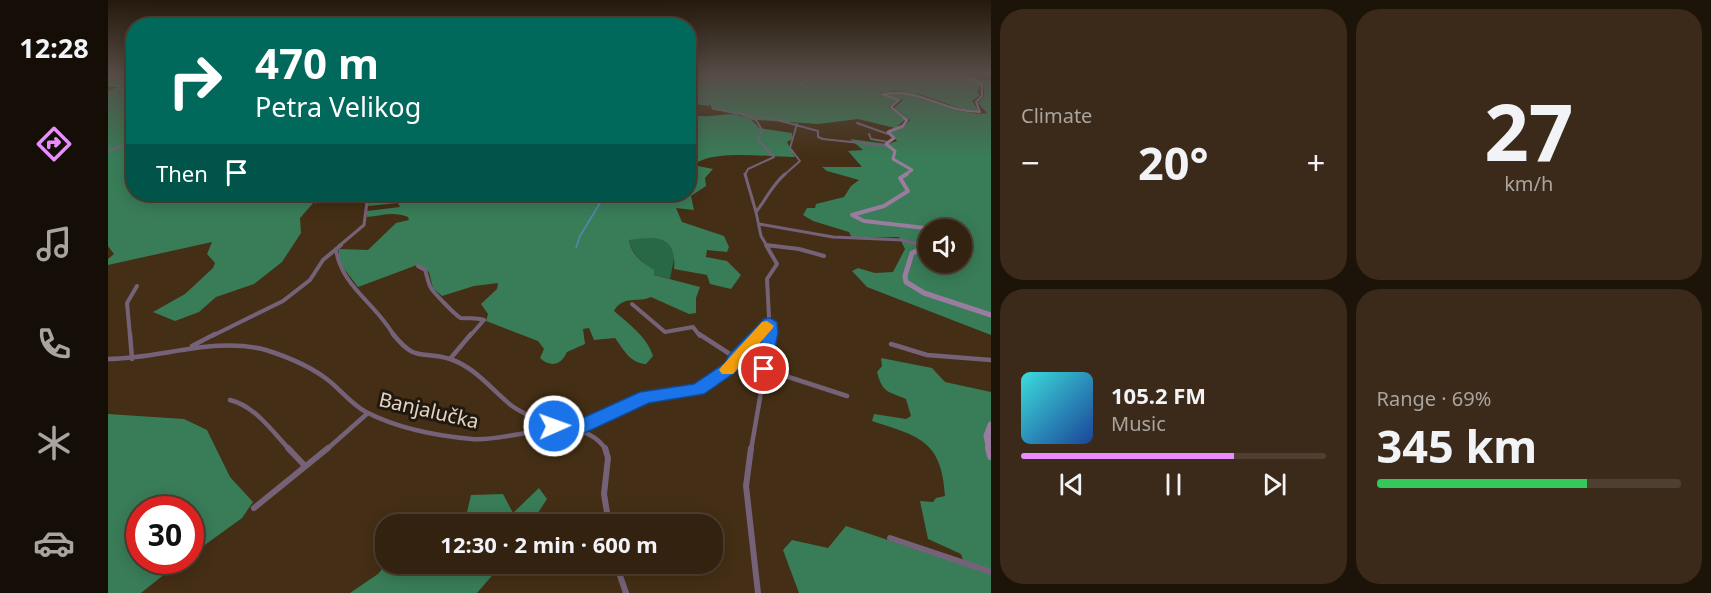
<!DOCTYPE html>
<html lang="en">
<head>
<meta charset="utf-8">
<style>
	:root { --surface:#332210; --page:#3b2a19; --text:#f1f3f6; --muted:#a9a49f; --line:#4e3f30; --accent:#e98dfe }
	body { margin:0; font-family:"Noto Sans",sans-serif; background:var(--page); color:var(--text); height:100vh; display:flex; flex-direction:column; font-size:22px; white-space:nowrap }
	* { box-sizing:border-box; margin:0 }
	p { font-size:20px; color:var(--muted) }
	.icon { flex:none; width:33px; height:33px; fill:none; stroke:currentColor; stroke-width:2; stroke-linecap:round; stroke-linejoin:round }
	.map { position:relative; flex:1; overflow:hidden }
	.drawer { display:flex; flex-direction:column; gap:9px; padding:9px; background:#1c1309; width:720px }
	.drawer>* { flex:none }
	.top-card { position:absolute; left:18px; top:18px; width:570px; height:183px; border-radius:24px; box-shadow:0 3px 15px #0003,0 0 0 2px var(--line); background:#00695c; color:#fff; overflow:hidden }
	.buttons { position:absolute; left:810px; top:219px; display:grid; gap:12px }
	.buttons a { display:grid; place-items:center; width:54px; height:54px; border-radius:50%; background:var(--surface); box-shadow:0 3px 15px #0003,0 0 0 2px var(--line); font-size:30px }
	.speed { position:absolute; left:18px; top:496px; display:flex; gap:12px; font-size:30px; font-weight:700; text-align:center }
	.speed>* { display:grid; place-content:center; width:78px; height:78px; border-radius:50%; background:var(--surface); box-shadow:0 3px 15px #0003,0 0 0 2px var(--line); line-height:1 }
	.speed .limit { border:9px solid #d22; background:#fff; color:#111 }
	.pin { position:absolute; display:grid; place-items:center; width:51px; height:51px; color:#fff; margin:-26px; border:3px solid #fff; border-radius:50%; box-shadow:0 2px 6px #0007 }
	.me { position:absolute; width:66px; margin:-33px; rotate:88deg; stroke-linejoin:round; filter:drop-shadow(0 0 4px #0008) }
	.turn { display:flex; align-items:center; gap:21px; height:126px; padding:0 30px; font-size:27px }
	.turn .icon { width:78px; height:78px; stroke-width:2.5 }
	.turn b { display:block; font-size:42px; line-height:51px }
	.then { display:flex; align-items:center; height:57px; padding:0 30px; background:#0003; gap:12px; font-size:22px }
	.big { font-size:45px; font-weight:700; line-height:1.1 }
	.drawer .card { flex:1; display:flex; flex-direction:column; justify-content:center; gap:9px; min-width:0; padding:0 21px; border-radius:24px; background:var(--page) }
	.drawer .dial { align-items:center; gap:0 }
	.dial b { font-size:78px; line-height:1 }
	.song { display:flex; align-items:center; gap:18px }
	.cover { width:72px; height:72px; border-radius:9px; background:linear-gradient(135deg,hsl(180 70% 55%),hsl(220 70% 35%)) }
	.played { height:6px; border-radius:3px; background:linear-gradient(90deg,var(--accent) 70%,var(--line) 70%) }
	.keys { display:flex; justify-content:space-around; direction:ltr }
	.heat { display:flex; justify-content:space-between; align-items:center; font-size:33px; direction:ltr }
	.charge { height:9px; border-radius:4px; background:linear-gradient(90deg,#34c759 69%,var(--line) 0) }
	.drawer .tiles { flex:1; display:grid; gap:9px; grid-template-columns:repeat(2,1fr) }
	.trip { position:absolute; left:267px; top:514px; width:348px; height:60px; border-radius:24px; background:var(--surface); box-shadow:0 3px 15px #0003,0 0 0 2px var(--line); font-weight:700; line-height:60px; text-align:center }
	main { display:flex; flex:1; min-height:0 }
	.dock { display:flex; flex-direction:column; width:108px; justify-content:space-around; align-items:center; background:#140e06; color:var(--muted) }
	.dock .icon { width:42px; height:42px }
	.dock .current { color:var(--accent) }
	.dock b { font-size:27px; color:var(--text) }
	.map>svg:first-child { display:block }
	.green { fill:#296847 }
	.forest { fill:#397c58; fill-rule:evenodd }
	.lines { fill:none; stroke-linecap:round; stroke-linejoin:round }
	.stream { stroke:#5288b5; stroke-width:1.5 }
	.street-far5 { stroke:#756278; stroke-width:1.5 }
	.street-far4 { stroke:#756278; stroke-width:2 }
	.street-far3 { stroke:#756278; stroke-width:3 }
	.street-far2 { stroke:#756278; stroke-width:4 }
	.street-far1 { stroke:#756278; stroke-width:4.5 }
	.street { stroke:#756278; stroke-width:6 }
	.secondary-far5 { stroke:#9a7c9e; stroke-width:2 }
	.secondary-far4 { stroke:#9a7c9e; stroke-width:3 }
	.secondary-far3 { stroke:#9a7c9e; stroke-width:4 }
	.secondary-far2 { stroke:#9a7c9e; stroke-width:5 }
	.secondary-far1 { stroke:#9a7c9e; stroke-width:7 }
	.secondary { stroke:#9a7c9e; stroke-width:8 }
	.route { fill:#1a73e8; stroke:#114b97; stroke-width:1.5 }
	.slow { fill:#f59e0b }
	.labels { text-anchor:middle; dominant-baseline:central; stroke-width:6; stroke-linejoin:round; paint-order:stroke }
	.near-street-label { font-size:20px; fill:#e2d4c6; stroke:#22190e }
</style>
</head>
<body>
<main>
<nav class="dock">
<b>12:28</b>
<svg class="icon current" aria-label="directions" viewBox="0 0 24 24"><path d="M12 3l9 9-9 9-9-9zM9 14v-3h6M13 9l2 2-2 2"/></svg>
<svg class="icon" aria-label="music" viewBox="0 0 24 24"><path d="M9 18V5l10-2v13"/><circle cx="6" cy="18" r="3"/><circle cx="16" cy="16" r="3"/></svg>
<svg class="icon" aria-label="phone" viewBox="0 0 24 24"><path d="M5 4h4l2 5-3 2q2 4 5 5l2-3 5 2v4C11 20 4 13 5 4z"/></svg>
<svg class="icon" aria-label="climate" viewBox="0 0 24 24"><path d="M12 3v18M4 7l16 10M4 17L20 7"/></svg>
<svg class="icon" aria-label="car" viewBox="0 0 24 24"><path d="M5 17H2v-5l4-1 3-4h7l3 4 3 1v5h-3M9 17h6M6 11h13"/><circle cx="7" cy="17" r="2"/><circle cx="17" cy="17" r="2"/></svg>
</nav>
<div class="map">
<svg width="883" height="593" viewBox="0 0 883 593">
	<rect width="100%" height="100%" fill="#442e15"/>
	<path class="green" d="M546 236 560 242 567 254 562 279 546 275 545 270C533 261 524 255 521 239Z"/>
	<path class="forest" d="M0 74H25L26 194H213L192 218 193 233 174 262 146 284 108 297 91 312 67 321 45 312 77 294 105 268 107 263 99 254 104 242 0 265V259L6 254 0 246V91L10 87H0Z
		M581 74H825L842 78 845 77 838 74H851L872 85 869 92 872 95 864 101 871 111 857 110 805 92C822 101 861 117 879 113L870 103 876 96V86L857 76 883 81V335L759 287 744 271 750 268 767 273 785 272 797 249 791 237 744 238 741 232 705 221 695 215 699 208H707L708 204 736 197 743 186 751 180 719 171 714 167H754L740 151 755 150 742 139 780 144 789 141 782 133 797 126 802 120 786 108 795 100 776 94 797 90 770 93 789 100 781 107 798 119 787 128 750 119 710 124 649 120 605 109 602 103 601 106 587 104 581 106V96L598 101 581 94ZM820 230H854V262H820Z
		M581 113C602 124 632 101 651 128L684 133V139L679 142 687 157C662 157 611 150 590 162V166L605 169 597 178 598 186 583 196 586 210 568 208 574 222 616 236 621 247 619 252 599 250 598 257 619 261 633 275 623 289 602 284 599 275 566 269C569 235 548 236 521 240 524 256 533 261 546 270V275L592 287 588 298V313L581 314 543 297C530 303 515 295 506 311 520 323 540 338 545 356L538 364C522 363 516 350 507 338L486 340 481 328 475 329 477 344 459 352C453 365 443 368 432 358L436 349 430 341 378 321 380 314 373 304 389 289 390 283 366 286 334 296 325 288 321 272 309 265 250 287 231 262V249L260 250 288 223 301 220 300 217C284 211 274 216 259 217V211L292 207 290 203 260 206 261 197 289 194H580Z
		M773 358 824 368 837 382 883 392V593H691L675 550 684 540 720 548 738 526 822 554 855 560 853 554 820 539 812 501 825 502 828 498 837 496C834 440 810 436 764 421L766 414 798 419 803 416 798 399C780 391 775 394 769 372L774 366Z
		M0 414 76 419 99 430 122 477 145 502 134 518 83 555 82 510H32V561H73L33 593H0Z
		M431 488 439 499 422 525H356L363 495 395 494 405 513Z
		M278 564H394L369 593H242L270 574Z"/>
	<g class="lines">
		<path class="stream" d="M687 74 685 78 699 88
			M468 248 472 236 492 203 485 194"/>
		<path class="street-far5" d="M580 95 602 103 605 109 667 119
			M632 114 646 119"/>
		<path class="street-far4" d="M662 118 710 131V137L715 139 780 146
			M749 123 780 134
			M761 134 763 139 780 142
			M0 151 26 141
			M637 175 640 169 666 157 650 140 654 130 648 120 642 118
			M676 175 692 161 682 148 689 124"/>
		<path class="street-far3" d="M637 174 648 212
			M208 202 217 194
			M651 224 725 237 795 240 815 246
			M658 245 667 246
			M231 246 256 225 260 194
			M659 246 653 236 648 212C659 198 664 185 677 174"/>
		<path class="street-far2" d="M658 245 691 249 716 256
			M658 245 669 264 659 279 662 336
			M811 245 817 247
			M228 249C233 287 269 304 286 336
			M310 266 317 270C319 275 320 283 323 288 326 293 349 317 353 318 361 319 367 317 376 320L362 336
			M524 304 557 332 585 327 592 336
			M22 336 19 303 29 286
			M104 336 175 301 202 280 215 260 233 245
			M650 336 661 322"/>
		<path class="street-far1" d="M22 334 24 359
			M285 334C308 363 313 350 342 359 367 367 384 390 404 406 416 415 433 420 446 426
			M591 334 628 358
			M783 344 819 355 883 360
			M84 346 107 334
			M0 359C52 359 107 336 158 350 180 357 202 366 220 380 233 390 243 404 258 412 289 428 330 436 364 439 403 443 472 408 498 450
			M342 359 363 334
			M656 369 739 396
			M122 400C147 406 164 431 182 450
			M468 429 531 399 581 393 597 386 628 361 652 334
			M218 450 260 413
			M643 450 663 334"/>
		<path class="street" d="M180 448 197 466
			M497 448 500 458 496 494 501 525
			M643 448 638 486 650 593
			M146 508 220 448
			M534 525 540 522 569 521
			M782 538 883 572
			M508 564 518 593"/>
		<path class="secondary-far5" d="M798 119 783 107 791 100 774 94C813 88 836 112 872 112L868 102 874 96V85L854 74"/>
		<path class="secondary-far4" d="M796 118 799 120 795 126 780 132 786 138 778 144 787 151 785 159 804 170 796 175"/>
		<path class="secondary-far3" d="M799 174 792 178 800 191 776 206 744 215 756 221 835 230"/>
		<path class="secondary-far2" d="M820 246 804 253 797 276 798 282 816 293 883 315"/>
		<path class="secondary-far1" d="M882 450 879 436 883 425"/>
		<path class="secondary" d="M881 448 883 456"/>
	</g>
	<linearGradient id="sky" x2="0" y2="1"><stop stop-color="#25190c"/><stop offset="0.47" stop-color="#564c46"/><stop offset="1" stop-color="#564c46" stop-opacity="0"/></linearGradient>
	<rect width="883" height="157" fill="url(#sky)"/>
	<path class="route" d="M662 318 669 322 670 333 662 373H650L648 369 654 339 629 371 596 394 541 403 468 437 440 431 437 426 440 421 446 419 466 422 532 392 586 384 617 363 621 355 656 319Z"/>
	<path class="slow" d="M659 321 666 326 664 329 625 374H614L611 370 614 366 654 322Z"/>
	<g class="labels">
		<g class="near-street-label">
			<text transform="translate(321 410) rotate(13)">Banjalučka</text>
		</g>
	</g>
</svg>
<div class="buttons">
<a><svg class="icon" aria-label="sound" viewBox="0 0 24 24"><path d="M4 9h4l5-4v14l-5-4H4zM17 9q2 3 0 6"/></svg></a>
</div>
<div class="speed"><div class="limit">30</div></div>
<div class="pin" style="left:656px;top:369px;background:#d93025"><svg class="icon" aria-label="arrive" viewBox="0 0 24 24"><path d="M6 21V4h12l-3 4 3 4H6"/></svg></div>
<svg class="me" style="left:446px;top:426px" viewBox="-20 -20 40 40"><circle r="17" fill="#1a73e8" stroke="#fff" stroke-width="3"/><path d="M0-11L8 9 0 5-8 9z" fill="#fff"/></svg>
<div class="trip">12:30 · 2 min · 600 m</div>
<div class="top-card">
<div class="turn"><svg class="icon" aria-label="right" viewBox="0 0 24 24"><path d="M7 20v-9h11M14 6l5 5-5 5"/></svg><div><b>470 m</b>Petra Velikog</div></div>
<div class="then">Then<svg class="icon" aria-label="arrive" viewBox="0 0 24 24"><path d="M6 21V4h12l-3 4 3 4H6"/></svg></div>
</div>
</div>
<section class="drawer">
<div class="tiles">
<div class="card"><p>Climate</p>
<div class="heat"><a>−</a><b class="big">20°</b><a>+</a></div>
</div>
<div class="card dial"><b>27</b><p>km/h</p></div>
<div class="card">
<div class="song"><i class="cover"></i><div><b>105.2 FM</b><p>Music</p></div></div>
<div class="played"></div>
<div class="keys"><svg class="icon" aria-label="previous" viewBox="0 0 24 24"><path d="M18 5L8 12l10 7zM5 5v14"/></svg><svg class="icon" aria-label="pause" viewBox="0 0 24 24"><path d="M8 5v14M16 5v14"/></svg><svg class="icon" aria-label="next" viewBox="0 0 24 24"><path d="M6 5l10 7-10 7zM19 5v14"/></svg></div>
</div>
<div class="card"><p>Range · 69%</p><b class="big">345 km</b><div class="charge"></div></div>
</div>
</section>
</main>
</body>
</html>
